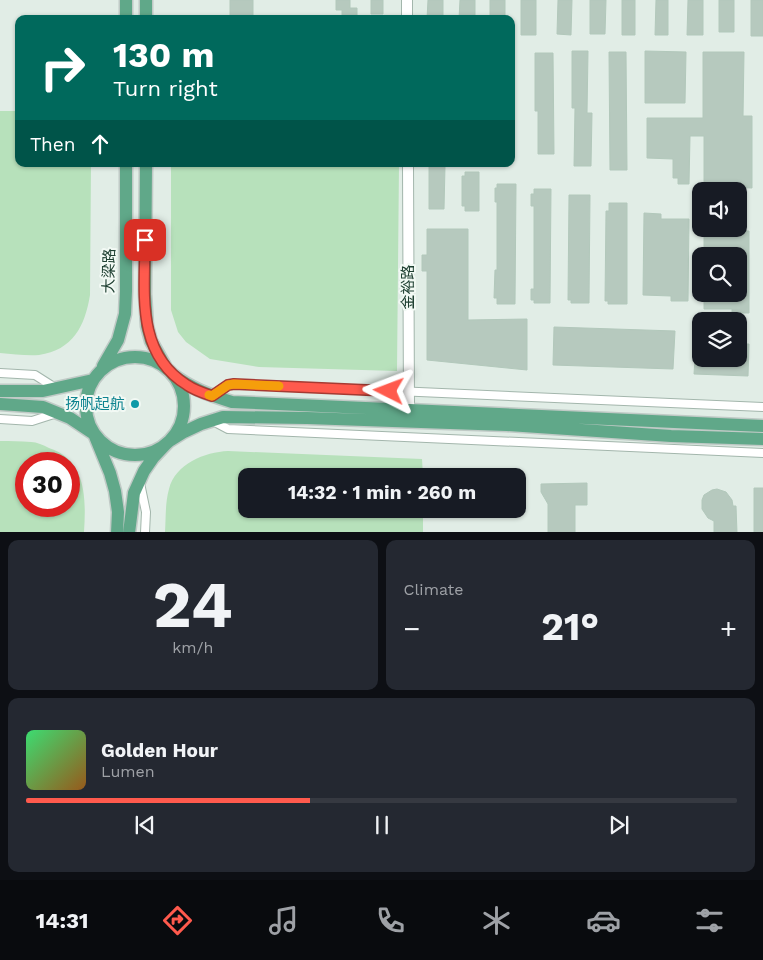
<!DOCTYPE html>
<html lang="en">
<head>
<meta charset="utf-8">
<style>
	:root { --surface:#171b24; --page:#242831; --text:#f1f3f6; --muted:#9ea1a6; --line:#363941; --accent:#ff5a4d }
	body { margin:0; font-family:"Work Sans","Noto Sans SC",sans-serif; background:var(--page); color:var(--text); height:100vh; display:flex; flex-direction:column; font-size:19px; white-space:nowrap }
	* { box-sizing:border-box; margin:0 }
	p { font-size:16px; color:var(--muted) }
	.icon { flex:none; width:28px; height:28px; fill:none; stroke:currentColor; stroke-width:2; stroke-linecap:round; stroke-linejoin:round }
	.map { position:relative; height:532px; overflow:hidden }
	.sheet { display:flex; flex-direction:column; gap:8px; padding:8px; background:#0d0f14; flex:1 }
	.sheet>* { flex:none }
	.hud { position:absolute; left:15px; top:15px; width:500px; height:152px; border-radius:10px; box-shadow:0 1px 4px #0004; background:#00695c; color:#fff; overflow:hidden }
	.tools { position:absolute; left:692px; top:182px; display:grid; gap:10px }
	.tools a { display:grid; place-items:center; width:55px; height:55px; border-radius:10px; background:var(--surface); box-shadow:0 1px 4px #0004; font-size:25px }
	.speed { position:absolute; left:15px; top:452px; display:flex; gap:10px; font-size:25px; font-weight:700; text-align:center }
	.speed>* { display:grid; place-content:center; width:65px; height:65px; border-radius:50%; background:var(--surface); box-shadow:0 1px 4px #0004; line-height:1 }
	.speed .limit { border:8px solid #d22; background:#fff; color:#111 }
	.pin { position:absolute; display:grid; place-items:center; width:42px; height:42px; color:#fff; margin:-21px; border-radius:10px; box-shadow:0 2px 8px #0006 }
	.me { position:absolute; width:55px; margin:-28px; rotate:273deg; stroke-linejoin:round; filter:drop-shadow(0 0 4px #0008) }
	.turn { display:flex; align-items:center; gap:18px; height:105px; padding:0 15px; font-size:22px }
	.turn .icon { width:65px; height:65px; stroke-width:2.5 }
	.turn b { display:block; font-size:35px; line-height:42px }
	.then { display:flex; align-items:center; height:48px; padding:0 15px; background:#0003; gap:10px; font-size:19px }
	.big { font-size:38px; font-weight:700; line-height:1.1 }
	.sheet .tile { flex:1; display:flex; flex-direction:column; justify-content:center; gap:8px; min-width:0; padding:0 18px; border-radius:10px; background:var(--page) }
	.sheet .dial { align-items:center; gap:0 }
	.dial b { font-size:65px; line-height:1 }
	.song { display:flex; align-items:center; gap:15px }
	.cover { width:60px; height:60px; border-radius:8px; background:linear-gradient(135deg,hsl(140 70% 55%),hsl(30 70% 35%)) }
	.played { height:5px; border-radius:2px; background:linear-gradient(90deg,var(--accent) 40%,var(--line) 40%) }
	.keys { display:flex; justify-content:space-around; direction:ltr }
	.heat { display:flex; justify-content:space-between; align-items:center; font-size:28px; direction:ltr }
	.sheet .tiles { flex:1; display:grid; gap:8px; grid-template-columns:1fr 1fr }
	.tile:last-child { grid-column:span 2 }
	.trip { position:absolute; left:238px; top:468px; width:288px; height:50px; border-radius:10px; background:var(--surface); box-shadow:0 1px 4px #0004; font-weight:700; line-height:50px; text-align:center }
	.tabs { display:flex; height:80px; justify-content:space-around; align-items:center; background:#090b0e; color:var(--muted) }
	.tabs .icon { width:35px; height:35px }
	.tabs .selected { color:var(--accent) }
	.tabs b { font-size:22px; color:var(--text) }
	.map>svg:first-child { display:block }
	.green { fill:#b7e1bb; fill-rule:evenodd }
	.building { fill:#b6c9be; stroke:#b2c8bb }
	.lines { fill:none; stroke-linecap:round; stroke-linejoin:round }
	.minor-casing { stroke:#a3b6ac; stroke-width:10 }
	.tertiary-casing { stroke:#a3b6ac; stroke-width:12 }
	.primary-casing { stroke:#c0cac6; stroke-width:15 }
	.minor { stroke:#fff; stroke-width:8 }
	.tertiary { stroke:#fff; stroke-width:10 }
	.primary { stroke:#60a889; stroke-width:12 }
	.route-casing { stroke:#a63a32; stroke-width:12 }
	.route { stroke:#ff5a4d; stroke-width:9 }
	.slow { stroke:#f59e0b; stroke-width:9 }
	.culture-dot { fill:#0f9aa8; stroke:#f2f9f4; stroke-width:2 }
	.labels { text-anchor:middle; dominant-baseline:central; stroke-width:4; stroke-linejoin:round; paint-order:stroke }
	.street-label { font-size:15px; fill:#1f4032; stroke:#f2f9f4 }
	.culture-label { font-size:15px; fill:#0d838f; stroke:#f2f9f4; text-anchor:end }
</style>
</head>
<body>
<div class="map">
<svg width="763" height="533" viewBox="0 0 763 533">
	<rect width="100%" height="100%" fill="#e1ede6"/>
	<path class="green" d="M0 111H19V164H91L90 295C85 326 73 350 39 355 27 356 13 354 0 353Z
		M171 164H399L397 371 259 367 210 359 186 342 178 332 171 310Z
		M0 441C10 441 21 441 31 442 37 442 43 445 49 448 87 460 86 500 84 532H0ZM26 464H69V506H26Z
		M228 451 422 459 423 476H246V509H423V532H165C166 518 165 503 169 489 175 464 205 452 228 451Z"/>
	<path class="building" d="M230 0H253V19H230Z
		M336 0H350V8H357V19H342V10H336Z
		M371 0H383V14H371Z
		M428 0H443V19H427Z
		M460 0H475V19H459Z
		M490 0H505V19H490Z
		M521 0H536V35H521Z
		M558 0H572L571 35 557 34Z
		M590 0H606L605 34H590Z
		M622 0H635V35H622Z
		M656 0H668V35H655Z
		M688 0H703V35H687Z
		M719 0H734V32H719Z
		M751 0H763V36H751Z
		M572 51H588L587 113H592L591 166H574L575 108H572Z
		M645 51 686 52 685 103H645Z
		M609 52H626L627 170H610Z
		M703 52H744L743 116H752V188L704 186V136H690L689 184H678V178H673V159L647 158V118H703Z
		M535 53H553L554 154H538V111H535Z
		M429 166H445L444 209H429Z
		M465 172H479V211H465V206H462V176H465Z
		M497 184H516L515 304H497V298H494L495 270H497V202H495V188H497Z
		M534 189H551L550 303H534V300H531V289H534V206H531V194H534Z
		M569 195H590L589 303H571V300H568Z
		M609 203H627V304H608V301H605L606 211H609Z
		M644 213 661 214V219H689L688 301H671V296L643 295Z
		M427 229H468V320L527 319V370L427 360V271H422V255H427Z
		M704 229H721V231H749V313H732V309H704V294H739V256H704Z
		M554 327 675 331 673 369 553 365Z
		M739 344H749L748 376 694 374 695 359H739Z
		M587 483V505H575V533H548V504L541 492V484Z
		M754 488H763V533H754Z
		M717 489 726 492 732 500 733 506H736L737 533H714V521L708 518 702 509V500L704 495 712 490Z"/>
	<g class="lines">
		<g class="minor-casing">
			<path id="minor" d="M0 373 35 375 57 389
				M212 396 228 385 234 384 763 407
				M0 419 32 421 57 413
				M211 420 228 429 763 453
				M140 483 146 512 145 533"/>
		</g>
		<g class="tertiary-casing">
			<path id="tertiary" d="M407 0V19
				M408 164 409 409"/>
		</g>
		<g class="primary-casing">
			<path id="primary" d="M126 0V19
				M146 0V19
				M146 164 145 294 147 326 151 341 165 366
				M86 406a49 49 0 1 1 98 0a49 49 0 1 1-98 0Z
				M103 366 118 340 125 314 126 291V164
				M172 374C190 388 209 395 232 402L763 426
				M0 391H43L93 380
				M0 404 43 407 70 418 94 434 110 473 115 491 118 512 117 533
				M129 533 134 493 144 471 153 458 168 442 184 432 201 424 223 417 307 418 507 425 671 436 763 439"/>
		</g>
		<use href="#minor" class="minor"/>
		<use href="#tertiary" class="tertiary"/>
		<use href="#primary" class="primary"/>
	</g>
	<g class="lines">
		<g class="route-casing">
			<path id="route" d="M145 240C145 291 135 353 187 385 194 390 203 393 212 396L228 385 234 384 389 391"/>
		</g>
		<use href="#route" class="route"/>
		<path class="slow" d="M209 395 212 396 228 385 234 384 279 386"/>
	</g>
	<circle class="culture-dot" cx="135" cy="404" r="5"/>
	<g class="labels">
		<g class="street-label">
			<text transform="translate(109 271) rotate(-89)">大梁路</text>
			<text transform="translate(408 287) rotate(-90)">金裕路</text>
		</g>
		<g class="culture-label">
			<text x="125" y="404">扬帆起航</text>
		</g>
	</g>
</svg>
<div class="tools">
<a><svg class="icon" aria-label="sound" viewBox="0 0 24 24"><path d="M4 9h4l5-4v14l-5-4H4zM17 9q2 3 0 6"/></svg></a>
<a><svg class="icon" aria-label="search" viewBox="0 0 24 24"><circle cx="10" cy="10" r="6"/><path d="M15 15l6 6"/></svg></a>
<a><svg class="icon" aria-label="layers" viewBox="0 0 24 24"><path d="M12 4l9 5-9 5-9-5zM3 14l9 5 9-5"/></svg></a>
</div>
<div class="speed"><div class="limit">30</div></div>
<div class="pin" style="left:145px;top:240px;background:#d93025"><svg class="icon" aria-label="arrive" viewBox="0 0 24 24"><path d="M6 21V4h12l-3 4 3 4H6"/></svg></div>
<svg class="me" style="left:389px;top:391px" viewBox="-20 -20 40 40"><path d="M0-17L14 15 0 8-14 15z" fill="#ff5a4d" stroke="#fff" stroke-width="4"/></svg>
<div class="trip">14:32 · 1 min · 260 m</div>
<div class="hud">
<div class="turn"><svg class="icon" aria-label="right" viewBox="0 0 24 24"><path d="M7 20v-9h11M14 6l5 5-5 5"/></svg><div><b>130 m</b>Turn right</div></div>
<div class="then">Then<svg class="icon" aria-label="ahead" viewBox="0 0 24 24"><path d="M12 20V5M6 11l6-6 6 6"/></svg></div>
</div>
</div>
<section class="sheet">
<div class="tiles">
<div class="tile dial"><b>24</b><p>km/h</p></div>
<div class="tile"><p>Climate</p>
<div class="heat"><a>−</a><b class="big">21°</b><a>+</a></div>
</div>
<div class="tile">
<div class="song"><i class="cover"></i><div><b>Golden Hour</b><p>Lumen</p></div></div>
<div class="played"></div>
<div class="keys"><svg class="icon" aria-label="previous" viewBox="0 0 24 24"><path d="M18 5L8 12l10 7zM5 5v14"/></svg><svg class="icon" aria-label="pause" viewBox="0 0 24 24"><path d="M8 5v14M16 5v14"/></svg><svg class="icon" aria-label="next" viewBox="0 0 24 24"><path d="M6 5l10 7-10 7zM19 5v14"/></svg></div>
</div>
</div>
</section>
<nav class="tabs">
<b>14:31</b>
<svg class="icon selected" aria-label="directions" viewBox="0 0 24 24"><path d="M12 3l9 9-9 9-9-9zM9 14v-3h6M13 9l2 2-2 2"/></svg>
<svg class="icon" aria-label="music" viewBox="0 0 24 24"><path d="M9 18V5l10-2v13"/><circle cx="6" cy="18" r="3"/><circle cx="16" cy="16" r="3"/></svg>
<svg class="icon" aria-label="phone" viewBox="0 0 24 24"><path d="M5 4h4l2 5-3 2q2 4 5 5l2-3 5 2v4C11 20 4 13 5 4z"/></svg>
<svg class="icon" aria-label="climate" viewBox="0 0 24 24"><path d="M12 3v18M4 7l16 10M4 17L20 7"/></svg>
<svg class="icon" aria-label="car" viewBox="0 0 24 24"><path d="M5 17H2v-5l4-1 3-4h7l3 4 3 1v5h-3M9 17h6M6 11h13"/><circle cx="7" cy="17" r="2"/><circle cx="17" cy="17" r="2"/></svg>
<svg class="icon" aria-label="filters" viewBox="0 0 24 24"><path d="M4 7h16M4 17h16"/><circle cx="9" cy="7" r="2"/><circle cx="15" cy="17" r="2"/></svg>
</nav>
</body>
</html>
